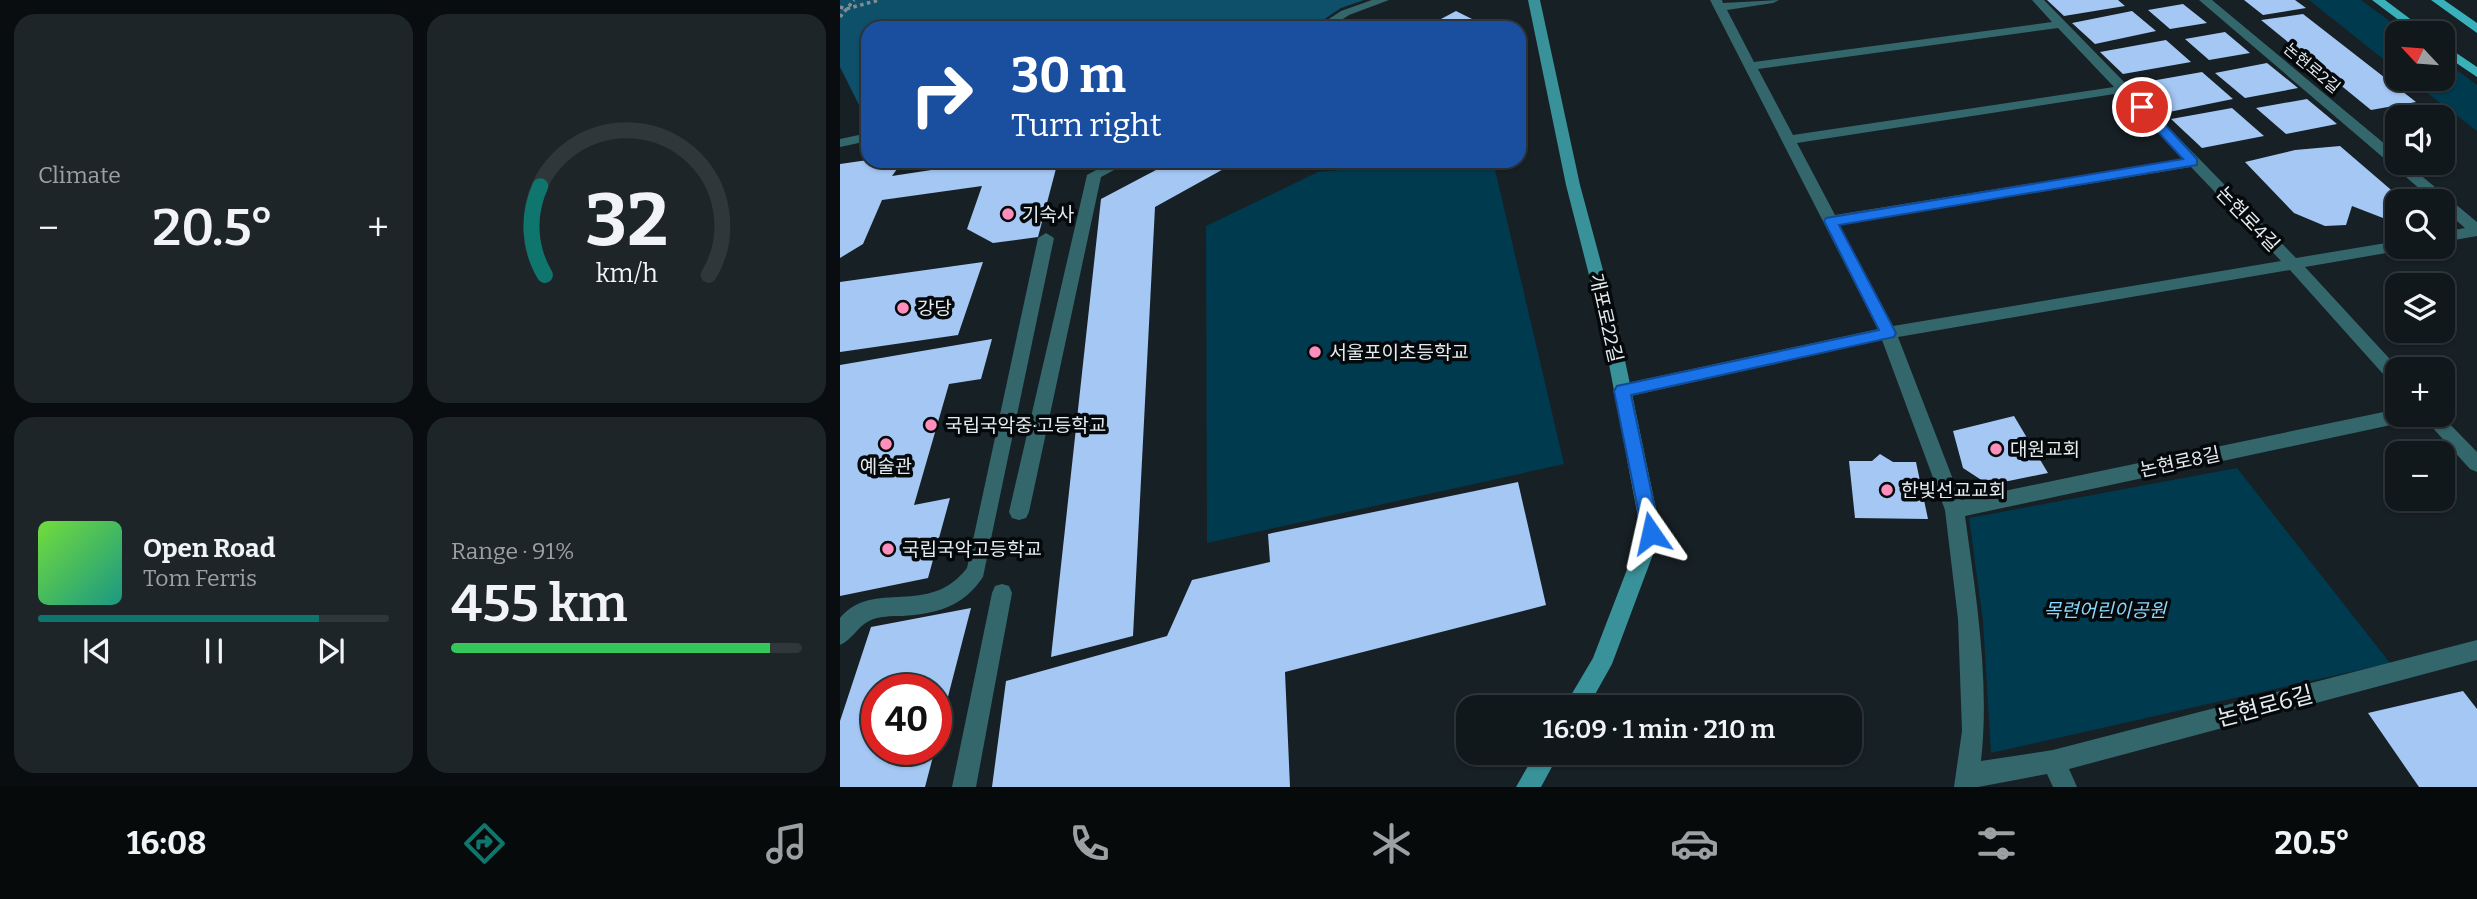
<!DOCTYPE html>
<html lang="en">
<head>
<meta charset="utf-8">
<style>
	:root { --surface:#11181c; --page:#1e2529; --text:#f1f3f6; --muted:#9ca0a3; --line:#30373b; --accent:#0f766e }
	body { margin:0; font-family:Bitter,"Noto Sans KR",serif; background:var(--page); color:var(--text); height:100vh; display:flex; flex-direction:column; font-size:26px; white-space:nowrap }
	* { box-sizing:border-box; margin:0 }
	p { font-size:23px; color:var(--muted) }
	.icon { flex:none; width:38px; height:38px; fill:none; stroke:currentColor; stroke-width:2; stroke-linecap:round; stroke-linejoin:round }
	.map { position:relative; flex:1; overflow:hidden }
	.sheet { display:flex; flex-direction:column; gap:14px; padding:14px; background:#090d0f; width:840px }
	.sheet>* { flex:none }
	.hud { position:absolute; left:21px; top:21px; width:665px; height:147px; border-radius:21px; box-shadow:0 2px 5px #0004,0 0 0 2px var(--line); background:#1a4fa0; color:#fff; overflow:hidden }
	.needle { width:46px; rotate:296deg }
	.buttons { position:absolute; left:1545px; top:21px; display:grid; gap:14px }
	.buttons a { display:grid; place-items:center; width:70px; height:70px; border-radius:14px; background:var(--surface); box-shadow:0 2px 5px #0004,0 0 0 2px var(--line); font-size:35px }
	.speed { position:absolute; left:21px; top:674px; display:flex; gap:14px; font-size:35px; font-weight:700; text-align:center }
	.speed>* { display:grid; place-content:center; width:91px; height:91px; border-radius:50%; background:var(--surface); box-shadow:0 2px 5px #0004,0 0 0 2px var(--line); line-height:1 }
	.speed .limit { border:10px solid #d22; background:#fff; color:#111 }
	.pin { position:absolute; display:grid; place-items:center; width:60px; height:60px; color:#fff; margin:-30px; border:4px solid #fff; border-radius:50%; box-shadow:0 2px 7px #0007 }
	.me { position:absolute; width:77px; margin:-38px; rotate:349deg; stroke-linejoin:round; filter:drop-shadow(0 0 5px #0008) }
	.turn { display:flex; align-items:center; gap:24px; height:147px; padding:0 35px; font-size:32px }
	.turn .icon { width:91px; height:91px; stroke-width:2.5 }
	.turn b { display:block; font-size:49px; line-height:60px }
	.big { font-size:52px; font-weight:600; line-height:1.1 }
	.sheet .widget { flex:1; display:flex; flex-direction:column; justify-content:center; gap:10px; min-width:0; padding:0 24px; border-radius:21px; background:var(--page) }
	.sheet .dial { align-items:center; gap:0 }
	.dial svg { height:182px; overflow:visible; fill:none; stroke:var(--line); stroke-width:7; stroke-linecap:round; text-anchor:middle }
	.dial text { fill:var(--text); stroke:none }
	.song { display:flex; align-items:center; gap:21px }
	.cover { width:84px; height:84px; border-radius:10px; background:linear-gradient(135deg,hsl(100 70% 55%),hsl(170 70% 35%)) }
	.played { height:7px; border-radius:4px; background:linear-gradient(90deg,var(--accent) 80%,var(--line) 80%) }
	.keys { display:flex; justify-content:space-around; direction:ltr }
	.heat { display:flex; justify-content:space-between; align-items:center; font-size:38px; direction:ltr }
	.charge { height:10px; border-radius:5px; background:linear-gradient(90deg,#34c759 91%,var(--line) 0) }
	.sheet .tiles { flex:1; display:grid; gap:14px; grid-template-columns:repeat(2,1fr) }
	.trip { position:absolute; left:616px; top:695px; width:406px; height:70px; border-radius:21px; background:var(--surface); box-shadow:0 2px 5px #0004,0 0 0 2px var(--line); font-weight:600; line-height:70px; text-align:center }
	.tab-bar { display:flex; height:112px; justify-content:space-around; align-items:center; background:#070a0b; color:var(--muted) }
	.tab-bar .icon { width:49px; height:49px }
	.tab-bar .selected { color:var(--accent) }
	.tab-bar b { font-size:32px; color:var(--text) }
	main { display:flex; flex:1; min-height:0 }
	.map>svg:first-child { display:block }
	.green { fill:#003a4f }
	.forest { fill:#0e5069 }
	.building { fill:#a4c7f4 }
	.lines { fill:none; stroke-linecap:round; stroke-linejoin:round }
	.path { stroke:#848c90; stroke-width:3.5; stroke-dasharray:3.5 3.5; stroke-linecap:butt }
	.lane { fill:#34676c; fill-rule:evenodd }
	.street { fill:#34676c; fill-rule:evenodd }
	.secondary { fill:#399199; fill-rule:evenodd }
	.primary { fill:#38b1bb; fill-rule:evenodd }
	.route { fill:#1a73e8; stroke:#114b97; stroke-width:2 }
	.poi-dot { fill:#fe8ebb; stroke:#06090b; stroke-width:2.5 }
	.labels { text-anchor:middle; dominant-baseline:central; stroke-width:7; stroke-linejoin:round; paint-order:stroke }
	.far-street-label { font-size:16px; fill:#e5ecef; stroke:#06090b }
	.poi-label { font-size:19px; fill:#e5ecef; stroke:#06090b; text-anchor:start }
	.street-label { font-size:19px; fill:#e5ecef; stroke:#06090b }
	.park-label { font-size:19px; font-style:italic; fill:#8ad7fc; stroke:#06090b }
	.near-street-label { font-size:23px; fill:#e5ecef; stroke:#06090b }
</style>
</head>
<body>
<main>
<section class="sheet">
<div class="tiles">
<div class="widget"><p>Climate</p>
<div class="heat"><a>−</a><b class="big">20.5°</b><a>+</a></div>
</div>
<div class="widget dial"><svg viewBox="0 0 100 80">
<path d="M14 69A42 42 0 1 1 86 69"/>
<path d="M14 69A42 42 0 0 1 12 30" stroke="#0f766e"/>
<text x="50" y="56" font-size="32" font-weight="700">32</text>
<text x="50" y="72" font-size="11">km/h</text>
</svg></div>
<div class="widget">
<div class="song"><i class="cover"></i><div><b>Open Road</b><p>Tom Ferris</p></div></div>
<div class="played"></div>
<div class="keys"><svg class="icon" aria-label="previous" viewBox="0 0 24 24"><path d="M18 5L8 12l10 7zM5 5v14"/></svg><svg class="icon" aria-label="pause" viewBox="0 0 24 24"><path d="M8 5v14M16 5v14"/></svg><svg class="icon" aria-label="next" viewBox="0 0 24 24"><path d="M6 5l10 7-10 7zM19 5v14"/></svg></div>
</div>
<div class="widget"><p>Range · 91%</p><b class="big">455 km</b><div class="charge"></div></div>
</div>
</section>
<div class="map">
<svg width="1637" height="787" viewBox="0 0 1637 787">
	<rect width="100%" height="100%" fill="#172025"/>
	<path class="green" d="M1469 0H1521L1566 33H1558L1557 70Z
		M1603 60 1637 85V131L1569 79H1603Z
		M610 161H653L724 464 367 543 366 226 478 172Z
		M1397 468 1550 663 1151 753 1143 621 1129 518Z"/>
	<path class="forest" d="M0 0H524L501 8 471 28H28L26 119 0 67Z"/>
	<path class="building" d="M1207 0H1278L1285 6 1224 16Z
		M1404 0H1455L1466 8 1423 15Z
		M1343 4 1367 23 1330 29 1308 10Z
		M616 11 644 25 639 28H584Z
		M1292 11 1316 31 1255 44 1232 23Z
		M1463 14 1576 102 1531 110 1421 20Z
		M1385 32 1410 53 1369 60 1345 39Z
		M1326 40 1351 62 1283 74 1260 52Z
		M1427 63 1458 88 1405 98 1375 73Z
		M1362 72 1393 99 1324 113 1294 84Z
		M1467 99 1497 124 1446 134 1416 108Z
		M1392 108 1424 136 1362 148 1331 119Z
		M1500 146 1557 195 1543 218 1512 206 1506 225 1485 226 1454 213 1405 162 1455 150Z
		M28 160 43 161 57 169 52 176 150 161H218L198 237 153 243 127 229 142 186 42 200 23 244 0 258V164Z
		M333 161H398L315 207 293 636 211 657 261 199Z
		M143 262 118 335 0 352V282Z
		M152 339 141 379 109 384 74 505 110 498 88 578 0 596V365Z
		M1174 416 1208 473 1149 485 1123 468 1113 431Z
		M1040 454 1053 462H1076L1088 519 1015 518 1009 461H1032Z
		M678 482 706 605 445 672 450 787H152L166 681 327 636 352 580 430 562 428 534Z
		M131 608 97 739 96 690H37V749H95L85 787H0V721L31 627Z
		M1623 691 1637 709V787H1579L1528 713Z"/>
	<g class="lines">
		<path class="path" d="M0 7 6 9 39 0
			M0 17 14 0"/>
		<path class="lane" d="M272 161H291L261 177 189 512 186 518 179 520 172 518 169 512 247 175Z"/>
		<path class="street" d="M532 0H549L509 15 489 28H475L501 11Z
			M870 0H882L883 3 939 0 933 3 887 10 914 62 1212 22 1192 0H1204L1456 258 1558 241V247H1565L1558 251 1465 267 1559 369 1558 386 1552 384 1450 270 1058 337 1121 500 1558 409V415H1574L1571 420 1565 422 1125 516C1136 596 1150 681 1141 761L1213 750 1637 640V660L1229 769 1237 787H1213L1207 774 1138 787H1114L1122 731 1118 619 1105 510 1042 340 782 398 776 396 773 391 776 386 782 384 1038 329ZM1218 28 1274 87 953 135 918 69ZM1281 93 1344 159 995 215 957 143ZM1351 167 1441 261 1053 326 999 225Z
			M1359 0H1372L1558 155V163H1566L1637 222V236L1603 242V232L1625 228 1603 209V201H1594Z
			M28 133V141L0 147V139Z
			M206 233 214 238 143 577C123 607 96 614 62 616 51 616 39 616 29 621 17 627 12 640 0 645V618C33 578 89 618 127 568L198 238Z
			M1581 415H1601L1637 452V472L1630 469Z
			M162 584 169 586 172 593 136 787H112L152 593 155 586Z"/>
		<path class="secondary" d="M688 0H700L740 185 777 322 821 533 772 664 748 707H724L753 658 801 533 761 322 726 185Z
			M696 752H720L701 787H676Z"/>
		<path class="primary" d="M1532 0H1545L1589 33H1576Z
			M1591 0H1604L1637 23V33Z
			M1603 44 1637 67V77L1603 54Z"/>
	</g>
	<path class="route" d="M1302 103 1306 104 1357 159V165L999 225 1056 333 1054 337 791 395 820 533 817 539 811 541 804 539 774 391 777 386 1039 330 984 221 986 218 1343 159 1297 109V104Z"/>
	<g class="poi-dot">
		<circle cx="168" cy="214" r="7"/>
		<circle cx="63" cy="308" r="7"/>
		<circle cx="475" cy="352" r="7"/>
		<circle cx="91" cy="425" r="7"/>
		<circle cx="46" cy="444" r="7"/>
		<circle cx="1156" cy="449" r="7"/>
		<circle cx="1047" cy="490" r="7"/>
		<circle cx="48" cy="549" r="7"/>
	</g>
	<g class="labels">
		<g class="far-street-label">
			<text transform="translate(1472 68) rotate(40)">논현로2길</text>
		</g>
		<g class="poi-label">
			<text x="182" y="214">기숙사</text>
			<text x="77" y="308">강당</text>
			<text x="489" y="352">서울포이초등학교</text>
			<text x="105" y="425">국립국악중·고등학교</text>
			<text x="1170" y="449">대원교회</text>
			<text x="46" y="466" text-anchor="middle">예술관</text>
			<text x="1061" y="490">한빛선교교회</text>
			<text x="62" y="549">국립국악고등학교</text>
		</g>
		<g class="street-label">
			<text transform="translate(1408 219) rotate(46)">논현로4길</text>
			<text transform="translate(766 318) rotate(77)">개포로22길</text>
			<text transform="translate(1340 462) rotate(-12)">논현로8길</text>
		</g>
		<g class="park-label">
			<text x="1265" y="610">목련어린이공원</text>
		</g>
		<g class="near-street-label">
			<text transform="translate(1425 706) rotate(-15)">논현로6길</text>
		</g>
	</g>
</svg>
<div class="buttons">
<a><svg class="needle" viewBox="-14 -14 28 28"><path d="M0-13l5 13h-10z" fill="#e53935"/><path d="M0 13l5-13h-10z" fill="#9ca0a3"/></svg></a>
<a><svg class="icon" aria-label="sound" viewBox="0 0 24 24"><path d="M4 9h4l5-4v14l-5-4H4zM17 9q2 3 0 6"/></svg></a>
<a><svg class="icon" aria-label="search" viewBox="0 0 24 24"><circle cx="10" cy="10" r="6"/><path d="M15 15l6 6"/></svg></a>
<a><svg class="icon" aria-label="layers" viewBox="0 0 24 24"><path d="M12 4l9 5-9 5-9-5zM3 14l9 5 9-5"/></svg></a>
<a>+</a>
<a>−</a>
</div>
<div class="speed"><div class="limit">40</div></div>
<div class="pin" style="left:1302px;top:107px;background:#d93025"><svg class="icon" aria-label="arrive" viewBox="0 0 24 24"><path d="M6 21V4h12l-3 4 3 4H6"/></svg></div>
<svg class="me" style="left:811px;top:533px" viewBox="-20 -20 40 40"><path d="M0-17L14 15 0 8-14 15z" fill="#1a73e8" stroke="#fff" stroke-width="4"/></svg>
<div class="trip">16:09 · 1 min · 210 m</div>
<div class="hud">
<div class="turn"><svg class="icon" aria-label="right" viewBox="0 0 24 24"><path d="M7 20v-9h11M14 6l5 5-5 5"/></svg><div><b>30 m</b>Turn right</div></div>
</div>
</div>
</main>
<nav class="tab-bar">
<b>16:08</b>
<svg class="icon selected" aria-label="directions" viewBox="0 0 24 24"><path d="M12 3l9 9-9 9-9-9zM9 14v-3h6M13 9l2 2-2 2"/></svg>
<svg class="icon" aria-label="music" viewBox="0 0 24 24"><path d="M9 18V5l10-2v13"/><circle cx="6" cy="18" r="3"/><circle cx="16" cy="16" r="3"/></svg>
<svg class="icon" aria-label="phone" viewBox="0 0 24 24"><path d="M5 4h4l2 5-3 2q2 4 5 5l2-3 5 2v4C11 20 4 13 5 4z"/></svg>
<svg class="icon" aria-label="climate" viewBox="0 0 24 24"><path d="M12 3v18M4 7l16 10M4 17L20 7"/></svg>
<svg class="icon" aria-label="car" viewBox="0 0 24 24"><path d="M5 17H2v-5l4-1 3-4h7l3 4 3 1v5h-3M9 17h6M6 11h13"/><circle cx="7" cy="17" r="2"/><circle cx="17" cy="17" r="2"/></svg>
<svg class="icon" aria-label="filters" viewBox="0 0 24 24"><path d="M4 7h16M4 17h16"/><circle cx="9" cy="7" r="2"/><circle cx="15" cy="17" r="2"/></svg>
<b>20.5°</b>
</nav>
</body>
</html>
